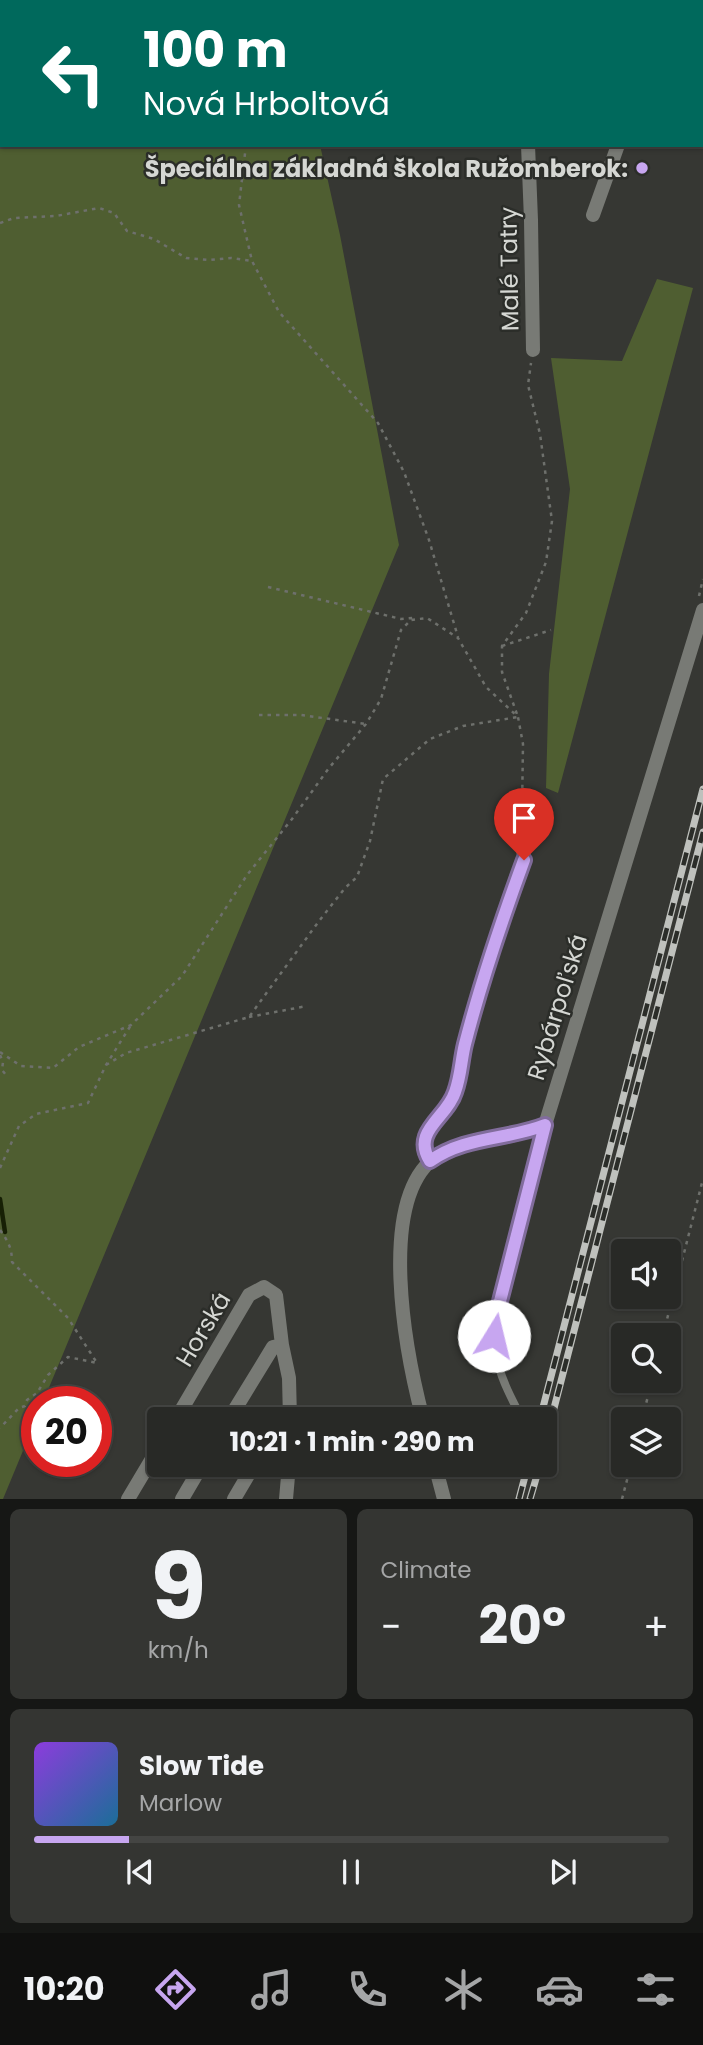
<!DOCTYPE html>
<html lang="en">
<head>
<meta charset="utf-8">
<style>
	:root { --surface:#282926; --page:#343532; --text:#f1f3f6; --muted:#a5a6a7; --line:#444543; --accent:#c7a6f0 }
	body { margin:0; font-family:Poppins,sans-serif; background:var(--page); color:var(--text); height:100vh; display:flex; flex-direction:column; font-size:26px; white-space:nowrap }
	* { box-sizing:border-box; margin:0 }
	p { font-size:23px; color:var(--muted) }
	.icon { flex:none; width:38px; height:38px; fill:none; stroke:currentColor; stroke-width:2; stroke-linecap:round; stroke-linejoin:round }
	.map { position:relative; height:1499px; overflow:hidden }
	.details { display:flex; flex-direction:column; gap:10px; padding:10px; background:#161715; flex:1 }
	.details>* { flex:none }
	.guide { position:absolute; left:0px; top:0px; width:704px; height:147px; box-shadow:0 2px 5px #0004,0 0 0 2px var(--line); background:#00695c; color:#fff; overflow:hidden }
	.fabs { position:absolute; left:611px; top:1239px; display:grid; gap:14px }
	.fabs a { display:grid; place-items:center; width:70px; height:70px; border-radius:7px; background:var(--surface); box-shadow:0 2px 5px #0004,0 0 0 2px var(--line); font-size:35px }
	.speed { position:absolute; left:21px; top:1386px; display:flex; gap:14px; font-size:35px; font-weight:700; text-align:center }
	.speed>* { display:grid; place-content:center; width:91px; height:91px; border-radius:50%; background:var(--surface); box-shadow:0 2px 5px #0004,0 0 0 2px var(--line); line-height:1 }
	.speed .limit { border:10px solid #d22; background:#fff; color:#111 }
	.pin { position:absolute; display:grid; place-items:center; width:60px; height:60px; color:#fff; margin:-72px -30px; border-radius:50% 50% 50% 0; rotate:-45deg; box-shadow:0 0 7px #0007 }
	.pin .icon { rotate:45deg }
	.me { position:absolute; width:77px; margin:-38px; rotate:9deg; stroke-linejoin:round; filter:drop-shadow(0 0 5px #0008) }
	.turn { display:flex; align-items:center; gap:24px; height:147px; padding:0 28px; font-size:32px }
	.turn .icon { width:91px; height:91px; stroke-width:2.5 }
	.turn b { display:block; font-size:49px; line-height:60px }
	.big { font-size:52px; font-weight:700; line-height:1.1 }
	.details .tile { flex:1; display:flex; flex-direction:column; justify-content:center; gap:10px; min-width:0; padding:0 24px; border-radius:10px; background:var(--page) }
	.details .dial { align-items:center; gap:0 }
	.dial b { font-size:91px; line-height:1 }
	.song { display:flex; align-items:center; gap:21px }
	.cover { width:84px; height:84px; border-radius:10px; background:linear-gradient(135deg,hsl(270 70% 55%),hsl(200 70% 35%)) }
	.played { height:7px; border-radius:4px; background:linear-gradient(90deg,var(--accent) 15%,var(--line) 15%) }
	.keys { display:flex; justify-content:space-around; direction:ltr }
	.heat { display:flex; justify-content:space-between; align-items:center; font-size:38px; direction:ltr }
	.details .tiles { flex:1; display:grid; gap:10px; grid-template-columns:1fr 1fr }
	.tile:last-child { grid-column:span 2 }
	.trip { position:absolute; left:147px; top:1407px; width:410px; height:70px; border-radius:7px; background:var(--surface); box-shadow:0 2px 5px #0004,0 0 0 2px var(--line); font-weight:700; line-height:70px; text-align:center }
	.menu { display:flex; height:112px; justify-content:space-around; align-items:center; background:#10100f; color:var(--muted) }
	.menu .icon { width:49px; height:49px }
	.menu .on { color:var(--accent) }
	.menu b { font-size:32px; color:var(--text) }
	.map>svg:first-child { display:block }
	.green { fill:#4f5e31 }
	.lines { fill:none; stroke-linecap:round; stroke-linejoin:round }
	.stream { stroke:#172005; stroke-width:4.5 }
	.path { stroke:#6e706c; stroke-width:2.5; stroke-dasharray:3.5 5; stroke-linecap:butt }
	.service { stroke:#787a75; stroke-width:8 }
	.minor { stroke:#787a75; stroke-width:14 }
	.tertiary { stroke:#787a75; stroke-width:14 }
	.rail-casing { stroke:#bfc1bd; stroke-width:7 }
	.rail { stroke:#2b2d29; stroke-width:4.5; stroke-dasharray:13; stroke-linecap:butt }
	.route-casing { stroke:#816c9c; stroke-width:18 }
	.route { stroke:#c7a6f0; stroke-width:12 }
	.poi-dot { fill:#c7a6f0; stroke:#2b2d29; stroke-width:2.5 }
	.labels { text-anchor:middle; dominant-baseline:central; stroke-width:5; stroke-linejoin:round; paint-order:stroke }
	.poi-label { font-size:24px; font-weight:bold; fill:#d5d7d3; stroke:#2b2d29; text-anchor:end }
	.street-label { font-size:24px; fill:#d5d7d3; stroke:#2b2d29 }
</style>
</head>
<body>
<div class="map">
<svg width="703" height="1499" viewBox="0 0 703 1499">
	<rect width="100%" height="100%" fill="#363733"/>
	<path class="green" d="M0 0H299V2H2V145H320L340 235 399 545 43 1402H37V1417L3 1499H0Z
		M657 279 693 288 558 793 546 788 549 674 570 489 551 358 622 361Z"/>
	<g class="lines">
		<path class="stream" d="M0 1199 5 1232"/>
		<path class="path" d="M51 2 52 0
			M258 2 259 0
			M425 2 426 0
			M0 66 2 64
			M0 71H2
			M246 145 239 205 252 261 279 312 378 423 404 472 429 540 458 637
			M0 223 14 218 56 216 99 208 114 213 127 231 154 239 186 258 209 260 231 258 252 261
			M268 587 401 619 413 618
			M699 596 703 579
			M502 646 551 630
			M259 715H301L366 724
			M249 1017 307 1006
			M0 1052 21 1066 53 1068 79 1047 131 1025 182 976 247 875 292 819 329 768 366 724 381 699 401 630 411 620 427 618 458 638 486 687 518 717 523 744 522 811
			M0 1055 3 1062 2 1070 6 1075
			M106 1065 126 1053 249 1017 319 921 345 888 357 877 370 841 383 779 430 739 463 726 518 717 502 672V646L526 613 546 562 552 521 540 434 528 385 531 363
			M0 1168 19 1126 36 1114 88 1103 106 1065 131 1025
			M0 1230C8 1241 12 1248 12 1262L68 1318 97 1363 68 1357 48 1375 37 1393 27 1400 25 1406 19 1408 0 1428
			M663 1335 703 1179
			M396 1419 408 1412
			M642 1419 652 1381
			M622 1499 631 1465"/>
		<path class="service" d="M606 2 607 0
			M522 1419C501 1378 491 1360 497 1313L545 1125"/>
		<path class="minor" d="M527 2 528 0
			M652 2 653 0
			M528 145 531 220 533 350
			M593 215 618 145
			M430 1161 424 1151V1142L427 1134 451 1102 456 1090 465 1045 507 905 524 860 521 824
			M176 1419 249 1295 264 1287 276 1295 282 1345 289 1378 290 1419
			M229 1419 273 1347 282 1345
			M128 1499 159 1447
			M182 1499 202 1465
			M234 1499 254 1465
			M286 1499 289 1465"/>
		<path class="tertiary" d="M423 1419C407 1358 374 1197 438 1155 460 1141 484 1141 509 1136 522 1134 533 1129 545 1125L703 610
			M435 1465 444 1499"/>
		<g class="rail-casing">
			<path id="rail" d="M540 1419 703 789
				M544 1447 703 832
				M519 1499 528 1465
				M530 1499 540 1465"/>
		</g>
		<use href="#rail" class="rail"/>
	</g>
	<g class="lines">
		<g class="route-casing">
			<path id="route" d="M494 1336 497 1313 545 1125C507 1140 465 1136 430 1161 411 1131 447 1118 455 1092 461 1076 461 1060 465 1044 481 982 502 920 524 860"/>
		</g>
		<use href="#route" class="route"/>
	</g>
	<circle class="poi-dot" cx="642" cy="168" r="7"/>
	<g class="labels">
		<g class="poi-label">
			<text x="628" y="168">Špeciálna základná škola Ružomberok:</text>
		</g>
		<g class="street-label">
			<text transform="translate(509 269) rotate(-91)">Malé Tatry</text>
			<text transform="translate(557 1007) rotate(-73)">Rybárpoľská</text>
			<text transform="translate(203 1329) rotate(-59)">Horská</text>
		</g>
	</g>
</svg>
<div class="fabs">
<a><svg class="icon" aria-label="sound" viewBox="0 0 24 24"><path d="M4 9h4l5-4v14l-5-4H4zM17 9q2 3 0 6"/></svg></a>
<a><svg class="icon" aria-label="search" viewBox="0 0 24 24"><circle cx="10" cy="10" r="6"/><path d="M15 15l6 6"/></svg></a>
<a><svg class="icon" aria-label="layers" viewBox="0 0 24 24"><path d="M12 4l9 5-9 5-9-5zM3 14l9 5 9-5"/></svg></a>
</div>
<div class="speed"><div class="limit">20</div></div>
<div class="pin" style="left:524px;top:860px;background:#d93025"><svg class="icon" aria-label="arrive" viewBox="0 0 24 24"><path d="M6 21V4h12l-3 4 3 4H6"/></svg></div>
<svg class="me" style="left:494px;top:1336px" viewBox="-20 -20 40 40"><circle r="19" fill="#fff"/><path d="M0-13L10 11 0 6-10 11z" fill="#c7a6f0"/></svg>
<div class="trip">10:21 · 1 min · 290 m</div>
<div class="guide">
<div class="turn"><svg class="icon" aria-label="left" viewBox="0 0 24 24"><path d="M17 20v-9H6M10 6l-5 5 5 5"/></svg><div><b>100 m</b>Nová Hrboltová</div></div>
</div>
</div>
<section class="details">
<div class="tiles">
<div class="tile dial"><b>9</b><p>km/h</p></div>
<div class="tile"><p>Climate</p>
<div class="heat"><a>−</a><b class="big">20°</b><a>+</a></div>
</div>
<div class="tile">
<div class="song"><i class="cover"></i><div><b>Slow Tide</b><p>Marlow</p></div></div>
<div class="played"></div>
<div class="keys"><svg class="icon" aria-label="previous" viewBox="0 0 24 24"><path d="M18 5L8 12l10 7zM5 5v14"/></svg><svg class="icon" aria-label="pause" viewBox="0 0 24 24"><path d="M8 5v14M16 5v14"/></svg><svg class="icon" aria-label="next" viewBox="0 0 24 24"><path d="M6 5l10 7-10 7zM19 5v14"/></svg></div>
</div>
</div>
</section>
<nav class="menu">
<b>10:20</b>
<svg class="icon on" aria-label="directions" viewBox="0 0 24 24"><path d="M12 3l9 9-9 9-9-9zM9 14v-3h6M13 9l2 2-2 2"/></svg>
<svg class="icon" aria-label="music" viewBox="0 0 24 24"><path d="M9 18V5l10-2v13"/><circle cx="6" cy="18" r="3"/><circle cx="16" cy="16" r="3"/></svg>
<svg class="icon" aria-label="phone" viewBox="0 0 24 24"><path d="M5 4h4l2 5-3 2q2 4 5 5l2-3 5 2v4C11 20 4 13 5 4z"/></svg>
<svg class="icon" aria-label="climate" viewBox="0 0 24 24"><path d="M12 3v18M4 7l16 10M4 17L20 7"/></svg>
<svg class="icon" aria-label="car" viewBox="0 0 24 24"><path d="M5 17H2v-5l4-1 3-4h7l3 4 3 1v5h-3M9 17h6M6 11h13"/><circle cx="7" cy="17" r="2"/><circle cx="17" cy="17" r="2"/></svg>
<svg class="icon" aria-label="filters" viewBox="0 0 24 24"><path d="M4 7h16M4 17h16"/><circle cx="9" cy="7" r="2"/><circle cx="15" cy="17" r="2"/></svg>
</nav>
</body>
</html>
